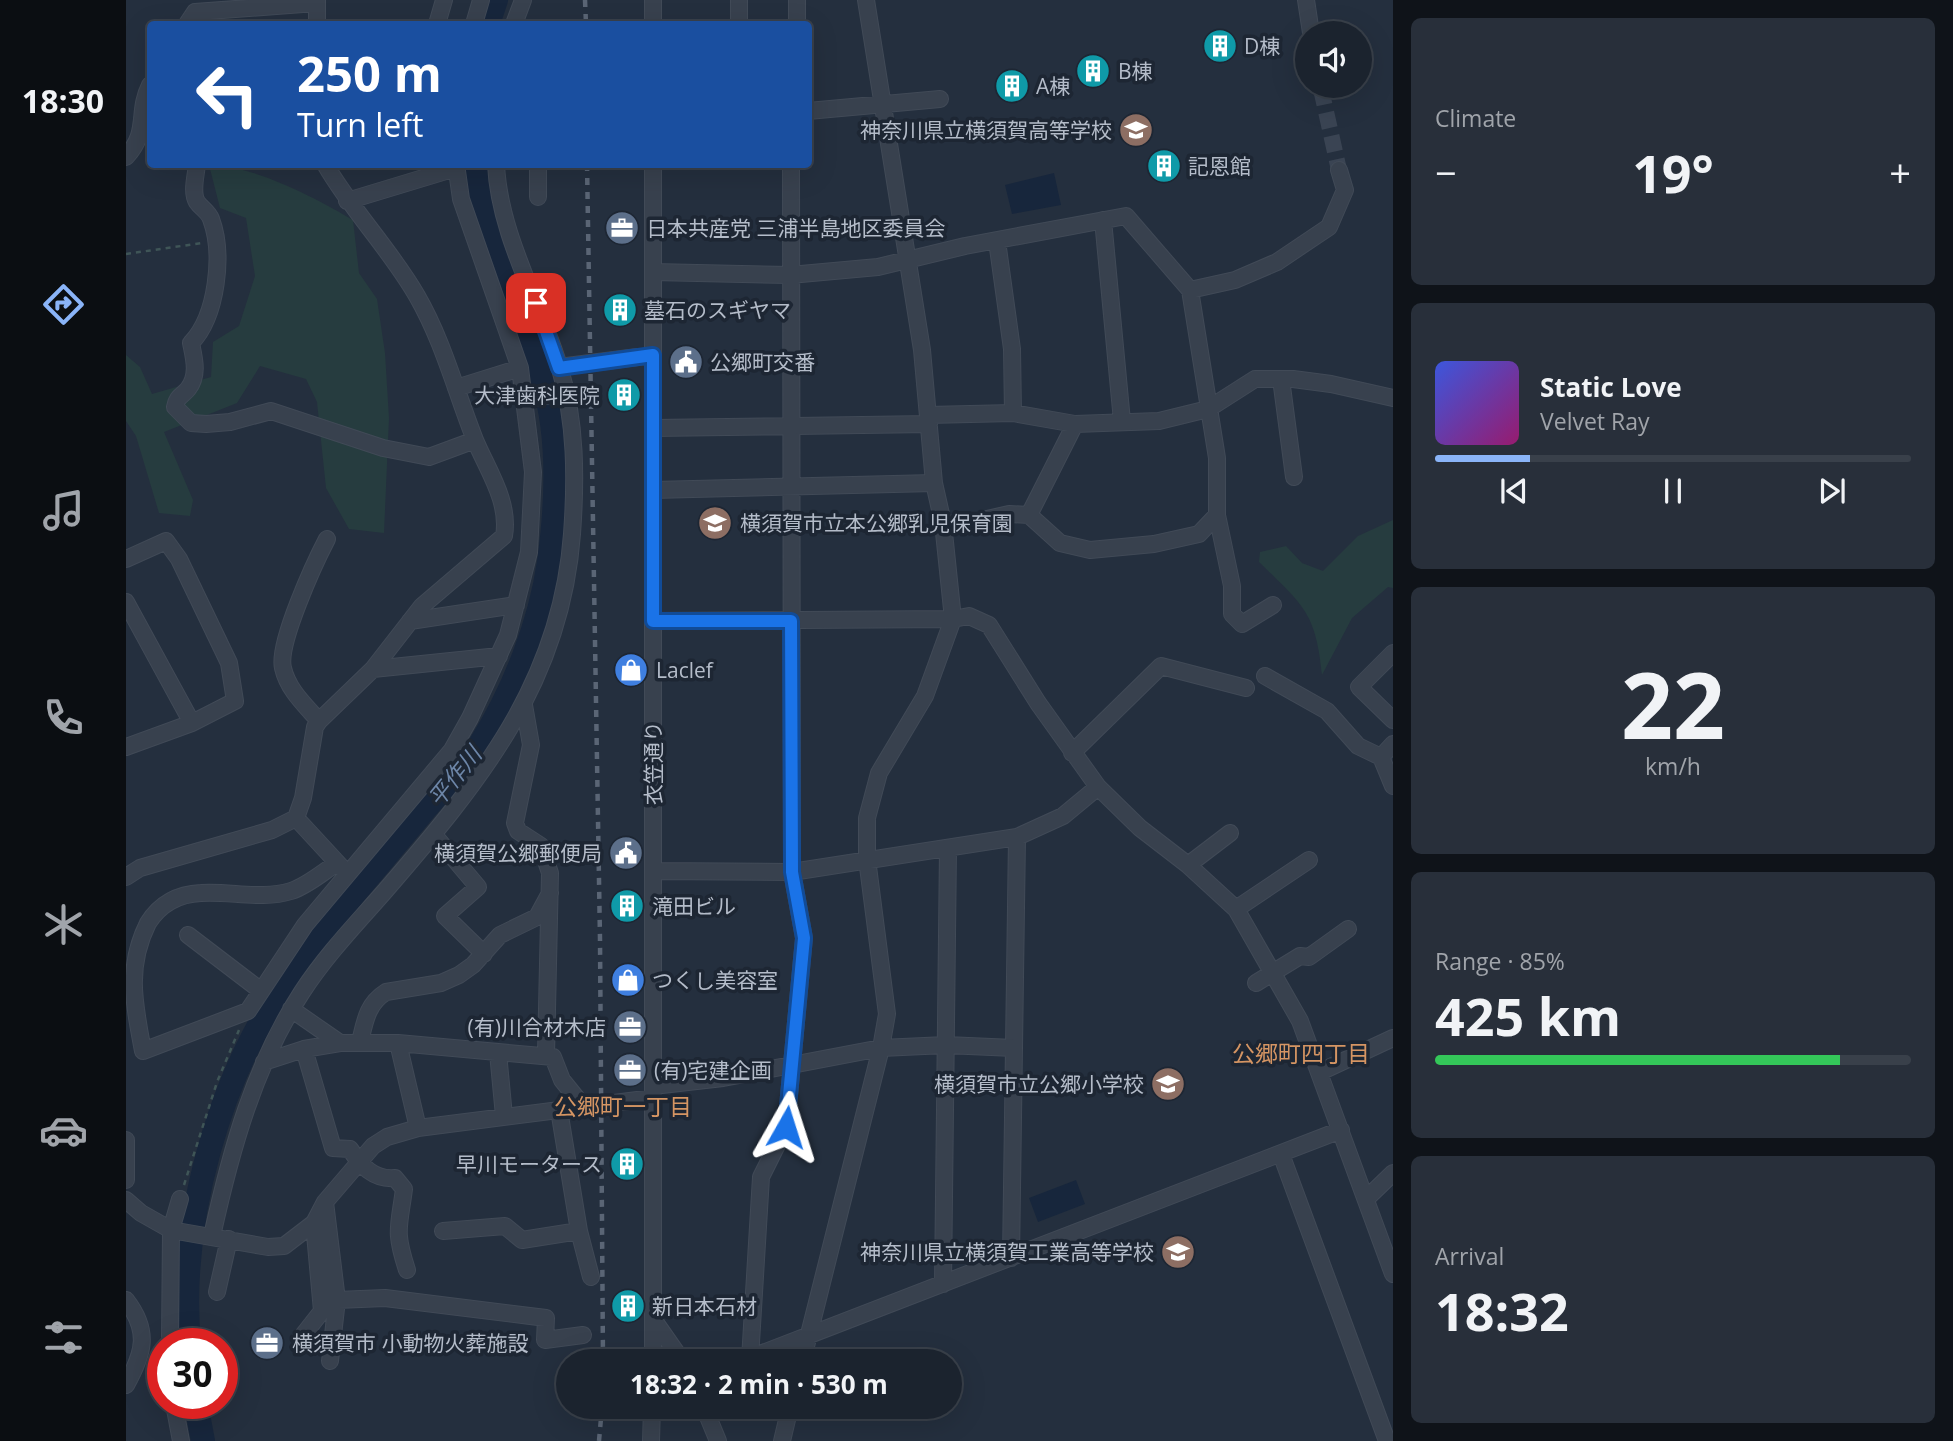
<!DOCTYPE html>
<html lang="en">
<head>
<meta charset="utf-8">
<style>
	:root { --surface:#1b232e; --page:#282f3a; --text:#f1f3f6; --muted:#a0a4aa; --line:#39404a; --accent:#8ab4f8 }
	body { margin:0; font-family:"Open Sans","Noto Sans JP",sans-serif; background:var(--page); color:var(--text); height:100vh; display:flex; flex-direction:column; font-size:26px; white-space:nowrap }
	* { box-sizing:border-box; margin:0 }
	p { font-size:23px; color:var(--muted) }
	.icon { flex:none; width:38px; height:38px; fill:none; stroke:currentColor; stroke-width:2; stroke-linecap:round; stroke-linejoin:round }
	.map { position:relative; flex:1; overflow:hidden }
	.details { display:flex; flex-direction:column; gap:18px; padding:18px; background:#0f1319; width:560px }
	.details>* { flex:none }
	.guide { position:absolute; left:21px; top:21px; width:665px; height:147px; border-radius:7px; box-shadow:0 7px 28px #0002,0 0 0 2px var(--line); background:#1a4fa0; color:#fff; overflow:hidden }
	.fabs { position:absolute; left:1169px; top:21px; display:grid; gap:14px }
	.fabs a { display:grid; place-items:center; width:77px; height:77px; border-radius:50%; background:var(--surface); box-shadow:0 7px 28px #0002,0 0 0 2px var(--line); font-size:35px }
	.speed { position:absolute; left:21px; top:1328px; display:flex; gap:14px; font-size:35px; font-weight:700; text-align:center }
	.speed>* { display:grid; place-content:center; width:91px; height:91px; border-radius:50%; background:var(--surface); box-shadow:0 7px 28px #0002,0 0 0 2px var(--line); line-height:1 }
	.speed .limit { border:10px solid #d22; background:#fff; color:#111 }
	.pin { position:absolute; display:grid; place-items:center; width:60px; height:60px; color:#fff; margin:-30px; border-radius:14px; box-shadow:0 4px 10px #0006 }
	.me { position:absolute; width:77px; margin:-38px; rotate:6deg; stroke-linejoin:round; filter:drop-shadow(0 0 5px #0008) }
	.turn { display:flex; align-items:center; gap:24px; height:147px; padding:0 35px; font-size:32px }
	.turn .icon { width:91px; height:91px; stroke-width:2.5 }
	.turn b { display:block; font-size:49px; line-height:60px }
	.big { font-size:52px; font-weight:700; line-height:1.1 }
	.details .tile { flex:1; display:flex; flex-direction:column; justify-content:center; gap:10px; min-width:0; padding:0 24px; border-radius:10px; background:var(--page) }
	.details .dial { align-items:center; gap:0 }
	.dial b { font-size:91px; line-height:1 }
	.song { display:flex; align-items:center; gap:21px }
	.cover { width:84px; height:84px; border-radius:10px; background:linear-gradient(135deg,hsl(230 70% 55%),hsl(320 70% 35%)) }
	.played { height:7px; border-radius:4px; background:linear-gradient(90deg,var(--accent) 20%,var(--line) 20%) }
	.keys { display:flex; justify-content:space-around; direction:ltr }
	.heat { display:flex; justify-content:space-between; align-items:center; font-size:38px; direction:ltr }
	.charge { height:10px; border-radius:5px; background:linear-gradient(90deg,#34c759 85%,var(--line) 0) }
	.trip { position:absolute; left:430px; top:1349px; width:406px; height:70px; border-radius:35px; background:var(--surface); box-shadow:0 7px 28px #0002,0 0 0 2px var(--line); font-weight:700; line-height:70px; text-align:center }
	main { display:flex; flex:1; min-height:0 }
	.tabs { display:flex; flex-direction:column; width:126px; justify-content:space-around; align-items:center; background:#0b0e12; color:var(--muted) }
	.tabs .icon { width:49px; height:49px }
	.tabs .selected { color:var(--accent) }
	.tabs b { font-size:32px; color:var(--text) }
	.map>svg:first-child { display:block }
	.green { fill:#263c3f }
	.water { fill:#17263c }
	.lines { fill:none; stroke-linecap:round; stroke-linejoin:round }
	.river { stroke:#17263c; stroke-width:24 }
	.minor-tunnel { stroke:#3a4453; stroke-width:16; stroke-dasharray:16 8; stroke-linecap:butt }
	.minor-casing { stroke:#414a57; stroke-width:18 }
	.path { stroke:#3f5557; stroke-width:2.5; stroke-dasharray:5 5; stroke-linecap:butt }
	.minor { stroke:#38414e; stroke-width:16 }
	.rail { stroke:#5a6575; stroke-width:4.5; stroke-dasharray:7 7; stroke-linecap:butt }
	.route-casing { stroke:#114b97; stroke-width:18 }
	.route { stroke:#1a73e8; stroke-width:12 }
	.labels { text-anchor:middle; dominant-baseline:central; stroke-width:7; stroke-linejoin:round; paint-order:stroke }
	.poi-label { font-size:21px; fill:#b4bcc9; stroke:#1d2633; text-anchor:start }
	.street-label { font-size:21px; fill:#b4bcc9; stroke:#1d2633 }
	.water-label { font-size:23px; font-style:italic; fill:#6d86a8; stroke:#1d2633 }
	.neighbourhood-label { font-size:23px; fill:#d59563; stroke:#1d2633 }
</style>
</head>
<body>
<main>
<nav class="tabs">
<b>18:30</b>
<svg class="icon selected" aria-label="directions" viewBox="0 0 24 24"><path d="M12 3l9 9-9 9-9-9zM9 14v-3h6M13 9l2 2-2 2"/></svg>
<svg class="icon" aria-label="music" viewBox="0 0 24 24"><path d="M9 18V5l10-2v13"/><circle cx="6" cy="18" r="3"/><circle cx="16" cy="16" r="3"/></svg>
<svg class="icon" aria-label="phone" viewBox="0 0 24 24"><path d="M5 4h4l2 5-3 2q2 4 5 5l2-3 5 2v4C11 20 4 13 5 4z"/></svg>
<svg class="icon" aria-label="climate" viewBox="0 0 24 24"><path d="M12 3v18M4 7l16 10M4 17L20 7"/></svg>
<svg class="icon" aria-label="car" viewBox="0 0 24 24"><path d="M5 17H2v-5l4-1 3-4h7l3 4 3 1v5h-3M9 17h6M6 11h13"/><circle cx="7" cy="17" r="2"/><circle cx="17" cy="17" r="2"/></svg>
<svg class="icon" aria-label="filters" viewBox="0 0 24 24"><path d="M4 7h16M4 17h16"/><circle cx="9" cy="7" r="2"/><circle cx="15" cy="17" r="2"/></svg>
</nav>
<div class="map">
<svg width="1267" height="1441" viewBox="0 0 1267 1441">
	<rect width="100%" height="100%" fill="#242f3e"/>
	<path class="green" d="M83 165C127 165 190 198 227 220L233 273 251 299 259 353 263 418 258 533 223 529 200 488 191 402 180 379 134 366 111 403 38 432 67 500 64 516 33 513 10 436 0 421V355L14 367 26 394 85 377 87 342 113 326 129 276 120 218 94 208Z
		M1267 520V588L1262 587 1226 618 1196 675C1190 612 1177 605 1133 562L1134 552 1160 546 1176 563 1197 571 1232 536Z"/>
	<path class="water" d="M928 173 935 205 886 214 879 185Z
		M950 1180 959 1204 912 1222 903 1198Z"/>
	<g class="lines">
		<path class="river" d="M362 24 370 0
			M63 1344C52 1222 93 1074 165 975 206 917 255 863 300 808 318 787 340 767 355 743 388 690 414 624 423 562 431 504 434 437 417 381 396 309 357 240 349 164
			M70 1404 77 1441"/>
		<path class="minor-tunnel" d="M1195 89 1213 170"/>
		<g class="minor-casing">
			<path id="minor" d="M191 0V24
				M613 0V24
				M1180 0 1185 33
				M61 24 69 12 190 3
				M311 24 318 0
				M348 24 355 0
				M388 24 397 0
				M527 24V0
				M671 24V0
				M1194 86 1195 89
				M682 111 814 99
				M0 157C24 131 10 113 24 85
				M71 164C70 176 65 192 71 202 75 208 82 211 85 219 98 254 91 316 65 343 68 358 73 375 62 389 56 396 51 396 49 407L65 423 80 424 104 422 145 411 257 448 303 457 349 440
				M412 164V197
				M527 164V1362
				M221 201 330 168
				M977 220 996 421
				M871 241 886 349 887 413
				M527 272 664 275 752 267 839 246 1000 216 1064 290 1109 280 1151 262 1203 227 1219 190 1213 170
				M433 367 527 355
				M1155 379 1168 477
				M330 388 394 368
				M399 400 440 392
				M802 415 887 413 949 424 1033 421 1082 409 1129 379H1167L1205 384 1267 398
				M527 428 803 424
				M527 490 808 483
				M903 515 949 424
				M1091 515 1106 586V614L1116 624 1147 605
				M817 523 839 524 883 514 903 515 934 543 964 550 1028 544 1073 534 1091 515V458L1064 290
				M0 559 40 541 53 559 103 663 109 701 66 723 0 747
				M0 602 66 723
				M284 621 390 605
				M527 621 827 619 843 616 863 625 912 703 972 787 1014 828 1062 865 1110 909 1174 1021 1267 1274
				M1267 653 1233 687 1267 720
				M247 669 373 656
				M1139 676 1201 711 1232 746 1255 757
				M398 705 405 745 389 823 392 831 415 846 424 873 420 1055
				M193 721C179 705 162 690 157 668 151 644 189 562 201 539
				M1267 744 1255 757 1267 786
				M946 753 1035 666 1120 688
				M170 818 218 870
				M308 835 352 887 319 916 358 954
				M211 863C197 872 181 886 165 891 136 900 105 891 75 893 52 894 34 904 22 923 0 967 8 1003 17 1051L122 1011 179 925 326 750 344 718 382 635 403 552 407 472 394 368 335 199 330 164
				M1062 865 1104 833
				M527 871 666 872 891 837 937 816 972 787
				M0 877 14 868 146 830 170 818 177 798 189 727 193 721 247 669 296 606 378 536C384 502 362 471 349 440 330 392 317 341 291 296 264 249 226 211 199 164
				M1110 909 1183 860
				M62 935 134 990
				M1130 983 1174 956 1183 957 1222 929
				M165 1009 214 1043H272L427 1057 436 1080 457 1106
				M234 1042C239 1021 241 1004 260 992L315 983 333 975 347 965 374 935 411 917 424 893
				M272 1043 292 1128
				M178 1049 207 1148 224 1149C235 1166 248 1180 269 1178L278 1189C273 1228 268 1230 281 1270
				M372 1053 378 1116
				M138 1062 178 1049 214 1043
				M1194 1072 1267 1038
				M527 1086 597 1078 755 1048 820 1045 888 1048
				M0 1140V1180
				M1155 1154 1261 1441
				M1240 1199 1267 1173
				M0 1200 15 1213 45 1230 142 1247 158 1246 188 1223 199 1202 247 1146 261 1137 292 1128 527 1098
				M199 1202 211 1300 204 1361
				M317 1231 379 1226 396 1240 453 1231 433 1110
				M453 1231 465 1277
				M86 1236C105 1150 128 1066 176 992 200 955 231 923 259 891 353 782 435 684 446 534 450 479 450 422 434 369 414 302 373 235 370 164
				M885 1258 891 837
				M817 1284 822 848
				M91 1292 103 1239
				M0 1300C24 1331 18 1353 0 1385
				M211 1300 259 1298 420 1318 419 1340 457 1335
				M527 1319 557 1362
				M174 1339 196 1311 188 1223
				M44 1344 45 1230 54 1199
				M624 1359 635 1177 660 1127 678 938 666 872 665 164
				M616 1361 1215 1130
				M676 1362 755 1048 761 1014 741 859V818L753 773 799 696 827 619 817 523 808 483 796 350 740 0
				M48 1404 55 1441
				M578 1407 592 1441
				M525 1441 526 1407
				M656 1441 664 1407"/>
		</g>
		<path class="path" d="M0 254 76 243
			M58 1185 91 1082 113 1030"/>
		<use href="#minor" class="minor"/>
		<path class="rail" d="M459 0 460 24
			M461 164 474 939 477 1362
			M473 1441 476 1407"/>
	</g>
	<g class="lines">
		<g class="route-casing">
			<path id="route" d="M410 303 433 368 527 355V621H665L666 872 678 938 660 1127"/>
		</g>
		<use href="#route" class="route"/>
	</g>
	<defs>
		<g id="building-disc" transform="scale(1.75)"><circle r="9.5" fill="#0f9aa8" stroke="#1d2633"/><path d="M-4-6H4V6H1V3H-1V6H-4ZM-2.5-4.3h1.7v1.8h-1.7ZM.8-4.3h1.7v1.8H.8ZM-2.5-1h1.7V.8h-1.7ZM.8-1h1.7V.8H.8Z" fill="#fff"/></g>
		<g id="school-disc" transform="scale(1.75)"><circle r="9.5" fill="#8d6e63" stroke="#1d2633"/><path d="M0-5L7-2L0 1L-7-2ZM-4 1L0 2.5L4 1V4Q0 6-4 4Z" fill="#fff"/></g>
		<g id="office-disc" transform="scale(1.75)"><circle r="9.5" fill="#5c6f8a" stroke="#1d2633"/><path d="M-6-3h4V-5.5h4V-3h4V5H-6ZM-1-4.5V-3h2v-1.5ZM-6 0V1H6V0Z" fill="#fff"/></g>
		<g id="civic-disc" transform="scale(1.75)"><circle r="9.5" fill="#5c6f8a" stroke="#1d2633"/><path d="M-.6-6.5H3V-4.5H.6V-3L4-1V1h2V6H-6V1h2V-1L-.6-3ZM-1.2 2.5V6h2.4V2.5Z" fill="#fff"/></g>
		<g id="shop-disc" transform="scale(1.75)"><circle r="9.5" fill="#3f7fe0" stroke="#1d2633"/><path d="M-5-2.5h2.3a2.7 3.5 0 0 1 5.4 0H5L5.5 6h-11ZM-1.5-2.5h3a1.5 2.3 0 0 0-3 0Z" fill="#fff"/></g>
	</defs>
	<g fill-rule="evenodd">
		<use href="#building-disc" x="1094" y="46"/>
		<use href="#building-disc" x="967" y="71"/>
		<use href="#building-disc" x="886" y="86"/>
		<use href="#school-disc" x="1010" y="130"/>
		<use href="#building-disc" x="1038" y="166"/>
		<use href="#office-disc" x="496" y="228"/>
		<use href="#building-disc" x="494" y="310"/>
		<use href="#civic-disc" x="560" y="362"/>
		<use href="#building-disc" x="498" y="395"/>
		<use href="#school-disc" x="589" y="523"/>
		<use href="#shop-disc" x="505" y="670"/>
		<use href="#civic-disc" x="500" y="853"/>
		<use href="#building-disc" x="501" y="906"/>
		<use href="#shop-disc" x="502" y="980"/>
		<use href="#office-disc" x="504" y="1027"/>
		<use href="#office-disc" x="504" y="1070"/>
		<use href="#school-disc" x="1042" y="1084"/>
		<use href="#building-disc" x="501" y="1164"/>
		<use href="#school-disc" x="1052" y="1252"/>
		<use href="#building-disc" x="502" y="1306"/>
		<use href="#office-disc" x="141" y="1343"/>
	</g>
	<g class="labels">
		<g class="poi-label">
			<text x="1118" y="46">D棟</text>
			<text x="992" y="71">B棟</text>
			<text x="910" y="86">A棟</text>
			<text x="986" y="130" text-anchor="end">神奈川県立横須賀高等学校</text>
			<text x="1062" y="166">記恩館</text>
			<text x="520" y="228">日本共産党 三浦半島地区委員会</text>
			<text x="518" y="310">墓石のスギヤマ</text>
			<text x="584" y="362">公郷町交番</text>
			<text x="474" y="395" text-anchor="end">大津歯科医院</text>
			<text x="614" y="523">横須賀市立本公郷乳児保育園</text>
			<text x="530" y="670">Laclef</text>
			<text x="476" y="853" text-anchor="end">横須賀公郷郵便局</text>
			<text x="526" y="906">滝田ビル</text>
			<text x="526" y="980">つくし美容室</text>
			<text x="480" y="1027" text-anchor="end">(有)川合材木店</text>
			<text x="528" y="1070">(有)宅建企画</text>
			<text x="1018" y="1084" text-anchor="end">横須賀市立公郷小学校</text>
			<text x="476" y="1164" text-anchor="end">早川モータース</text>
			<text x="1028" y="1252" text-anchor="end">神奈川県立横須賀工業高等学校</text>
			<text x="526" y="1306">新日本石材</text>
			<text x="166" y="1343">横須賀市 小動物火葬施設</text>
		</g>
		<g class="street-label">
			<text transform="translate(527 763) rotate(-90)">衣笠通り</text>
		</g>
		<g class="water-label">
			<text transform="translate(328 776) rotate(-51)">平作川</text>
		</g>
		<g class="neighbourhood-label">
			<text x="1175" y="1053">公郷町四丁目</text>
			<text x="497" y="1106">公郷町一丁目</text>
		</g>
	</g>
</svg>
<div class="fabs">
<a><svg class="icon" aria-label="sound" viewBox="0 0 24 24"><path d="M4 9h4l5-4v14l-5-4H4zM17 9q2 3 0 6"/></svg></a>
</div>
<div class="speed"><div class="limit">30</div></div>
<div class="pin" style="left:410px;top:303px;background:#d93025"><svg class="icon" aria-label="arrive" viewBox="0 0 24 24"><path d="M6 21V4h12l-3 4 3 4H6"/></svg></div>
<svg class="me" style="left:660px;top:1127px" viewBox="-20 -20 40 40"><path d="M0-17L14 15 0 8-14 15z" fill="#1a73e8" stroke="#fff" stroke-width="4"/></svg>
<div class="trip">18:32 · 2 min · 530 m</div>
<div class="guide">
<div class="turn"><svg class="icon" aria-label="left" viewBox="0 0 24 24"><path d="M17 20v-9H6M10 6l-5 5 5 5"/></svg><div><b>250 m</b>Turn left</div></div>
</div>
</div>
<section class="details">
<div class="tile"><p>Climate</p>
<div class="heat"><a>−</a><b class="big">19°</b><a>+</a></div>
</div>
<div class="tile">
<div class="song"><i class="cover"></i><div><b>Static Love</b><p>Velvet Ray</p></div></div>
<div class="played"></div>
<div class="keys"><svg class="icon" aria-label="previous" viewBox="0 0 24 24"><path d="M18 5L8 12l10 7zM5 5v14"/></svg><svg class="icon" aria-label="pause" viewBox="0 0 24 24"><path d="M8 5v14M16 5v14"/></svg><svg class="icon" aria-label="next" viewBox="0 0 24 24"><path d="M6 5l10 7-10 7zM19 5v14"/></svg></div>
</div>
<div class="tile dial"><b>22</b><p>km/h</p></div>
<div class="tile"><p>Range · 85%</p><b class="big">425 km</b><div class="charge"></div></div>
<div class="tile"><p>Arrival</p><b class="big">18:32</b></div>
</section>
</main>
</body>
</html>
